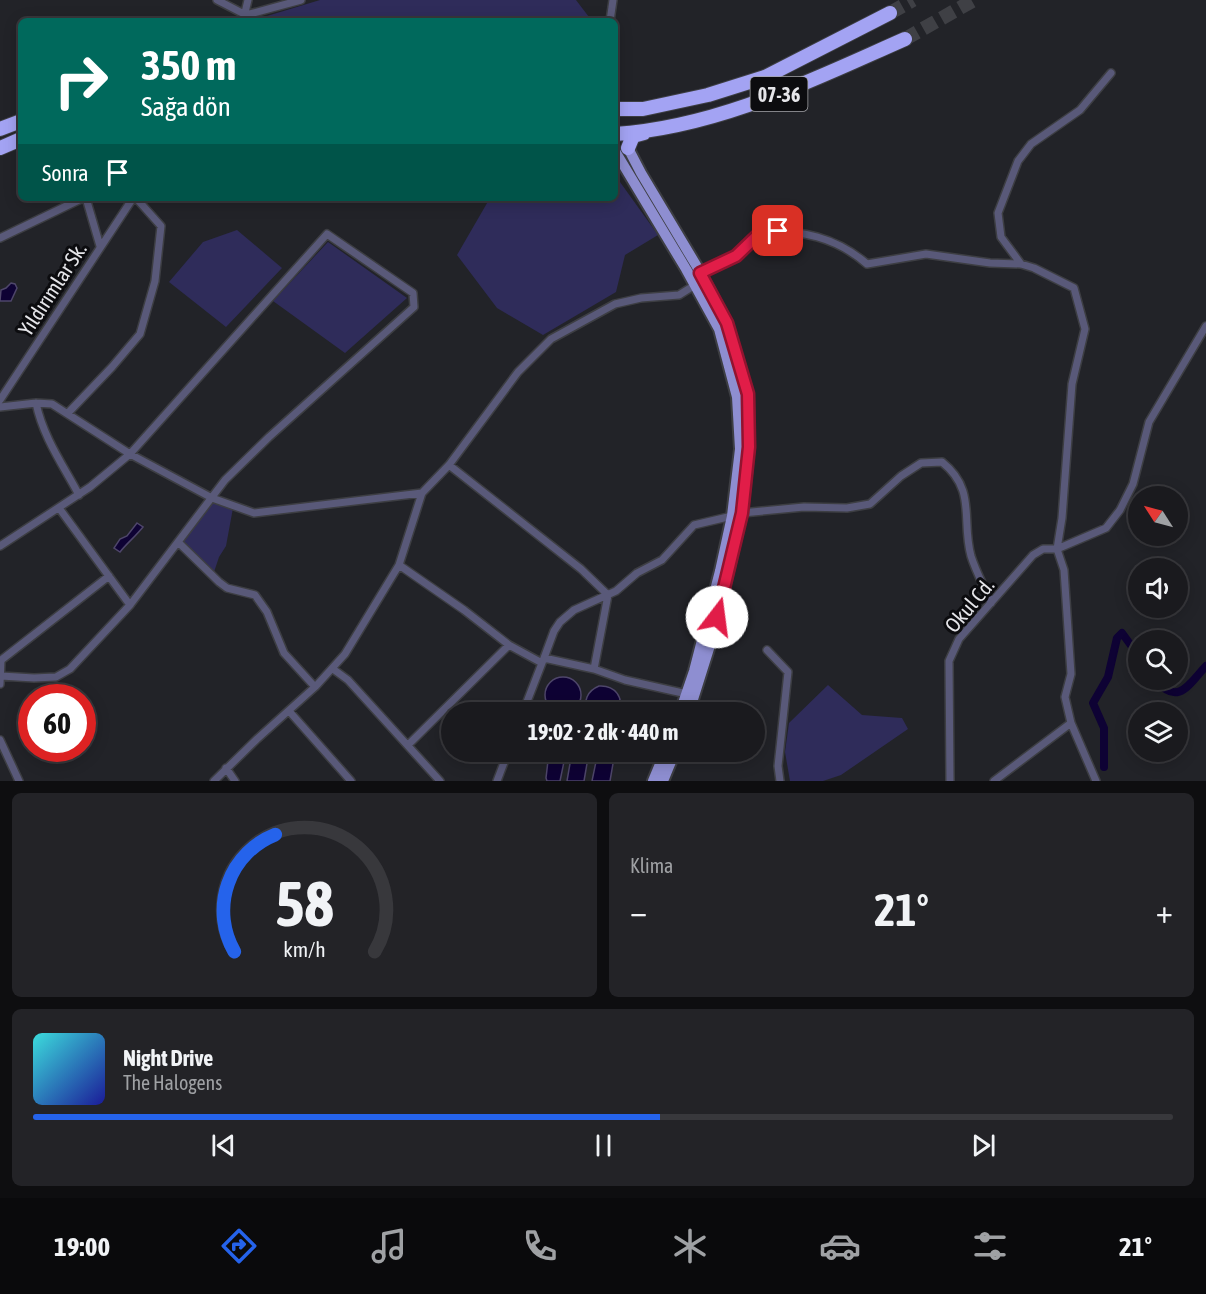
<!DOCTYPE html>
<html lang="tr">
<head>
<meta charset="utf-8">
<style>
	:root { --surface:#1a1a1e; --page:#232327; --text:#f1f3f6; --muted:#9fa1a4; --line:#38383c; --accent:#2563eb }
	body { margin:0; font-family:"Asap Condensed",sans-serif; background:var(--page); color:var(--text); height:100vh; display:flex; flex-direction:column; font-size:22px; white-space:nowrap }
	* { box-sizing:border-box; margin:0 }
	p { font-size:20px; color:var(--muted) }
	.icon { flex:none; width:33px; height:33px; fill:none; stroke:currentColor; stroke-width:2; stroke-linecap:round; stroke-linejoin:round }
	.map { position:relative; height:781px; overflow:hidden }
	.sheet { display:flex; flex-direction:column; gap:12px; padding:12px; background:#0e0e10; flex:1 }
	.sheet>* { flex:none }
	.hud { position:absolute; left:18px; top:18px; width:600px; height:183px; border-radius:9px; box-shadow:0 3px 15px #0003,0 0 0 2px var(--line); background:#00695c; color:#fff; overflow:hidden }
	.needle { width:39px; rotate:306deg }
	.fabs { position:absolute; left:1128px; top:486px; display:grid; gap:12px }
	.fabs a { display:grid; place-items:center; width:60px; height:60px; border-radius:50%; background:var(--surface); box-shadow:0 3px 15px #0003,0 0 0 2px var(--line); font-size:30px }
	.speed { position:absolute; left:18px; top:684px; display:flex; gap:12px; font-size:30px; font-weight:700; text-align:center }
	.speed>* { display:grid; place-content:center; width:78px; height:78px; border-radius:50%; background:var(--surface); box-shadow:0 3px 15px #0003,0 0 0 2px var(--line); line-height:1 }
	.speed .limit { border:9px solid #d22; background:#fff; color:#111 }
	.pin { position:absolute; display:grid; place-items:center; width:51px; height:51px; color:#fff; margin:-26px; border-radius:12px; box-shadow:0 3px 9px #0006 }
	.me { position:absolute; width:66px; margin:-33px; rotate:15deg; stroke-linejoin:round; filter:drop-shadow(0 0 4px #0008) }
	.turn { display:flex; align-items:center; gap:21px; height:126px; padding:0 24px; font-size:27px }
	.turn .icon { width:78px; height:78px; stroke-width:2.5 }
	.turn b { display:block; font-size:42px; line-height:51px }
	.then { display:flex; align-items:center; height:57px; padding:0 24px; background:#0003; gap:12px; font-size:22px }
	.big { font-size:45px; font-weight:700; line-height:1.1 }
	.sheet .tile { flex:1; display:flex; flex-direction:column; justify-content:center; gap:9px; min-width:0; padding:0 21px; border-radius:9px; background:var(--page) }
	.sheet .dial { align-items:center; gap:0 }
	.dial svg { height:156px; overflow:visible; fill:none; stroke:var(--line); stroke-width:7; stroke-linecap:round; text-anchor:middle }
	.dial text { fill:var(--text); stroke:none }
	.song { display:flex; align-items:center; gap:18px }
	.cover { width:72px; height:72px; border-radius:9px; background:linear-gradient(135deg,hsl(180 70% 55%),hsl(240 70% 35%)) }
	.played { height:6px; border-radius:3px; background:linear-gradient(90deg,var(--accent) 55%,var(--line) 55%) }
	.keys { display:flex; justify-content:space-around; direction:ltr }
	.heat { display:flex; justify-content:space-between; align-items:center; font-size:33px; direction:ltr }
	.sheet .tiles { flex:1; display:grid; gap:12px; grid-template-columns:1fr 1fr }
	.tile:last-child { grid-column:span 2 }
	.trip { position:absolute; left:441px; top:702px; width:324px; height:60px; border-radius:30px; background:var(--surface); box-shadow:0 3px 15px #0003,0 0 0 2px var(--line); font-weight:700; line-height:60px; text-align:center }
	.dock { display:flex; height:96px; justify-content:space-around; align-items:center; background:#0a0a0c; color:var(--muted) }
	.dock .icon { width:42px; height:42px }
	.dock .current { color:var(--accent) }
	.dock b { font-size:27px; color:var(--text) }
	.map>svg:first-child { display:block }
	.green { fill:#2f2c5a }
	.water { fill:#0e0234; stroke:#4e466a; stroke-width:1.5 }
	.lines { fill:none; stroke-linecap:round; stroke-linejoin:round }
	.canal { stroke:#0e0234; stroke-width:8 }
	.highway-tunnel { stroke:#3f4045; stroke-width:14; stroke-dasharray:14 7; stroke-linecap:butt }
	.street-casing { stroke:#3d3e43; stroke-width:10 }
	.primary-casing { stroke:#3d3e43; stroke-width:14 }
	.highway-casing { stroke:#3d3e43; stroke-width:16 }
	.street { stroke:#595979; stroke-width:7 }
	.primary { stroke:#8e8ed1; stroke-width:10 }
	.highway { stroke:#a3a3f3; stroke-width:14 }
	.route-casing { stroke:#92132f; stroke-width:15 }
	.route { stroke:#e11d48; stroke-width:10 }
	.labels { text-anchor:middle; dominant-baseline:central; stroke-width:6; stroke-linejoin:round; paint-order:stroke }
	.shield { fill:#0c0c0f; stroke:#a4a4a8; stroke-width:1.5 }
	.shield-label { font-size:20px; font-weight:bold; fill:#e5e5e9 }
	.street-label { font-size:21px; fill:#e5e5e9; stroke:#0c0c0f }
</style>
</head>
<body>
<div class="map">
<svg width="1206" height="781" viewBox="0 0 1206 781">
	<rect width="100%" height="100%" fill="#222328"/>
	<path class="green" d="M320 0H576L592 21H268L267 16Z
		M615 175 658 235 625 255 616 292 543 335 497 308 457 255 490 198H615Z
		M237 230 282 268 226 327 169 282 203 242Z
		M328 242 407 298 345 353 273 301Z
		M212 501 233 508 226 546 219 557 213 575 181 541Z
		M828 685 862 715 902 718 908 729 841 775 823 781H790L785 752 789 723Z"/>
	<path class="water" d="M11 283 15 284 17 288 11 301H0L1 290 6 288Z
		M137 523 143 527C135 537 127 543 120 552L114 548 120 539 127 536Z
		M545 695a18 18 0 1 1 36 0a18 18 0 1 1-36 0Z
		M599 686C615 685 625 698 618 712H588C583 701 587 691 599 686Z
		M638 702 646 705 653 712H621L627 706Z
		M549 752H566L560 781H547L546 778Z
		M572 752H589L584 781H567Z
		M598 752H615L610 781H592Z"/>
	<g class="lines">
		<path class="canal" d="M1156 680C1178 707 1189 684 1206 666
			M1104 767V728L1093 703 1108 677 1117 638 1122 633 1138 655"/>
		<path class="highway-tunnel" d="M890 13 913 0
			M905 39 974 0"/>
		<g class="street-casing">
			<path id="street" d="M217 0 246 15
				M246 15 301 0
				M243 21 248 0
				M610 21 613 0
				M86 198 100 246
				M0 238 83 198
				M1021 264 1001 237 998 213 1018 161 1031 144 1080 110 1111 73
				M0 400 133 198
				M36 403C43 437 63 465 79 495
				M0 407 36 403 52 404 130 454 212 498 254 513 422 493 449 465 518 372 551 339 615 304 641 298 679 295 695 285 700 273 736 257 761 231C801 230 836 237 867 264L926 254 990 263 1021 264 1034 268 1074 288 1085 329 1072 384 1062 518 1057 549 1064 570 1071 674 1065 697 1071 723 1096 781
				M68 413 112 367 140 334 155 281 161 226 136 198
				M449 465 581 569 608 595 594 669
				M59 508 130 605
				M742 513 804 507 847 508 870 504 901 476 921 463 942 462C977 490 961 520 971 556 976 572 985 588 991 603
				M178 542 219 582 227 588 255 595 267 612 284 653 315 687
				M0 546 90 487 130 454 327 234 413 293 414 307 269 437 225 480 130 605 70 669 56 677 34 678 1 676
				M399 565 464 610 509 645 542 663 544 658 594 669 625 680 687 694
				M767 650 788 672 778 766 780 781
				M544 658 554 631 560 622 574 610 616 591 637 573 662 560 694 525 732 516
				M0 661 109 576
				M333 669 348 680 440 781
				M0 684 1 660
				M289 711 351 781
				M523 712 542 663
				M0 740 19 781
				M408 745 509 645
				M226 768 235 781
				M214 781 257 739 316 686 345 654 399 565 422 493
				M497 781 508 752
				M950 781 949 661 959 639 1033 555 1043 549H1057L1106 528 1120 510 1133 484 1149 422 1206 326
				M994 781 1071 723"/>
		</g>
		<g class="primary-casing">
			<path id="primary" d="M628 148 641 173 696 265 727 323 748 394 749 447 742 513 712 639 689 712
				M615 151 686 269 719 329 737 397 740 449 732 516 720 571 694 671 680 712
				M653 781 665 752
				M663 781 675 752"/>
		</g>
		<g class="highway-casing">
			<path id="highway" d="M615 109H643L708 95 765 77 890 13
				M0 129 21 121
				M615 134C719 127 812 80 905 39
				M0 148 21 139
				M628 148 633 136 644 133"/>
		</g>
		<use href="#street" class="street"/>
		<use href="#primary" class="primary"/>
		<use href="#highway" class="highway"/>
	</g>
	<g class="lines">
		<g class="route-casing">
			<path id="route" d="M717 617 742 513 749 447 748 394 727 323 700 273 736 256 762 231H778"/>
		</g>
		<use href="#route" class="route"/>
	</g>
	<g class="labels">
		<rect class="shield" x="750.5" y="77" width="57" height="34" rx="4.5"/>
		<g class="shield-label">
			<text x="779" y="94">07-36</text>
		</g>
		<g class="street-label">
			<text transform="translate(52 289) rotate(-57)">Yıldırımlar Sk.</text>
			<text transform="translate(969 605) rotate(-50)">Okul Cd.</text>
		</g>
	</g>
</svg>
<div class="fabs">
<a><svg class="needle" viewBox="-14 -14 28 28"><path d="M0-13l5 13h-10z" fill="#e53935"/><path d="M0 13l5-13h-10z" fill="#9fa1a4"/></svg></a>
<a><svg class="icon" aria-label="sound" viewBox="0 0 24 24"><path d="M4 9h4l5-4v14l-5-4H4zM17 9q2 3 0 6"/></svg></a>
<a><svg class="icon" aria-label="search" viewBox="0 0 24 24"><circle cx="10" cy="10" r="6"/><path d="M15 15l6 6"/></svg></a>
<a><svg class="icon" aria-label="layers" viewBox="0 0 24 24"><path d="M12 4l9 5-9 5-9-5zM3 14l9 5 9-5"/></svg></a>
</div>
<div class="speed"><div class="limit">60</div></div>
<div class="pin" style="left:778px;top:231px;background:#d93025"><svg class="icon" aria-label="arrive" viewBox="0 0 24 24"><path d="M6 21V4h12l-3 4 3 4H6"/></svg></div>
<svg class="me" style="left:717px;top:617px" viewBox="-20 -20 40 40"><circle r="19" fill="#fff"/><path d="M0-13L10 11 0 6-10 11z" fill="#e11d48"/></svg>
<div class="trip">19:02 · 2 dk · 440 m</div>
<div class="hud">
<div class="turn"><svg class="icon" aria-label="right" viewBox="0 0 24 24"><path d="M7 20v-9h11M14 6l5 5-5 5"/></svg><div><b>350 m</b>Sağa dön</div></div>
<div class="then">Sonra<svg class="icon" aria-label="arrive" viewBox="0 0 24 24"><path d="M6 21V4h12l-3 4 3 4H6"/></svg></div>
</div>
</div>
<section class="sheet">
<div class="tiles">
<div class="tile dial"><svg viewBox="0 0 100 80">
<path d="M14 69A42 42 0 1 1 86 69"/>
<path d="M14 69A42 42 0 0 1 35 9" stroke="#2563eb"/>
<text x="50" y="56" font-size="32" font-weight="700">58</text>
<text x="50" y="72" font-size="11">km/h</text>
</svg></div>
<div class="tile"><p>Klima</p>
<div class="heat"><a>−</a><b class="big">21°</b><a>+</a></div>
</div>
<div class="tile">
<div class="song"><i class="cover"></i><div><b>Night Drive</b><p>The Halogens</p></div></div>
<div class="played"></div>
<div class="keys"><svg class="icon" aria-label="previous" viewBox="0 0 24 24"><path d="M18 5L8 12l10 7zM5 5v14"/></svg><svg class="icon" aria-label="pause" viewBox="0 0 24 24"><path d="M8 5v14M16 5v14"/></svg><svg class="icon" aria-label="next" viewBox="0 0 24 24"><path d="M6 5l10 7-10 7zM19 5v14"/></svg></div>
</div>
</div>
</section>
<nav class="dock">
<b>19:00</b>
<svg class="icon current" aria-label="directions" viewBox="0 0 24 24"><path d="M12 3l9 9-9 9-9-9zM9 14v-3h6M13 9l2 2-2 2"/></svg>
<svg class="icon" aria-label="music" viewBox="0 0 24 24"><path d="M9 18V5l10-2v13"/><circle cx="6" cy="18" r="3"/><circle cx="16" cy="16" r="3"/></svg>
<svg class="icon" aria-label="phone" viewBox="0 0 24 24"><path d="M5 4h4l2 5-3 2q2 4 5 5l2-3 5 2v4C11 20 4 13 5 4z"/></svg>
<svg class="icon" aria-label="climate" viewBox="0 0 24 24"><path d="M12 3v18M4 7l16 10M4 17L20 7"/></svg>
<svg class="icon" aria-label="car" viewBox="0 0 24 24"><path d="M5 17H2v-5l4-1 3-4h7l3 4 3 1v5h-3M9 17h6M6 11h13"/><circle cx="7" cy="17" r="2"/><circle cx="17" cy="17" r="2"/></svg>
<svg class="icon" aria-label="filters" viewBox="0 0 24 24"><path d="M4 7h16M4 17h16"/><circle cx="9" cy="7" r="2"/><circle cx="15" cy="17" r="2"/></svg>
<b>21°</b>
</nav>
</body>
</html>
